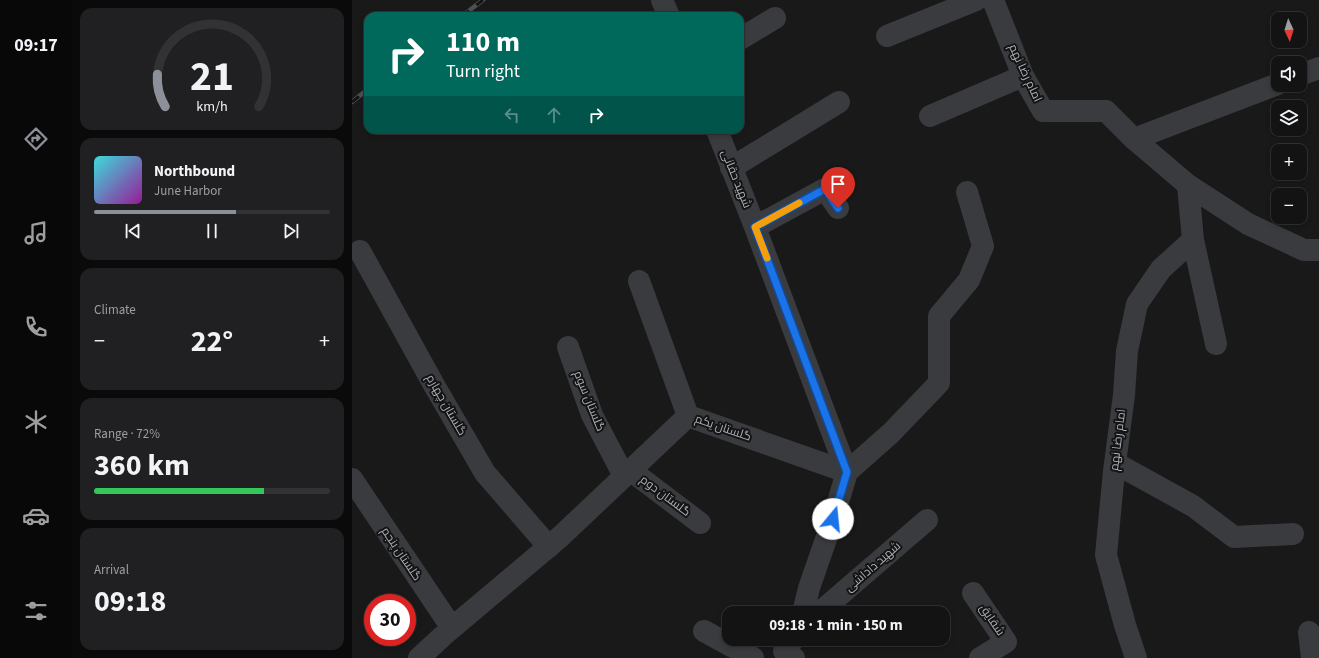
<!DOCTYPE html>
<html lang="en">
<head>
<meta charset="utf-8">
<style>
	:root { --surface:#131314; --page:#202022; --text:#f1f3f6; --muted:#9d9ea0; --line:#323234; --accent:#8c9099 }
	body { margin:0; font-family:"Source Sans 3",Cairo,sans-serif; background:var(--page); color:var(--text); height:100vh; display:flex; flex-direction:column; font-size:15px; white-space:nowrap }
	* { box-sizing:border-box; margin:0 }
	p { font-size:13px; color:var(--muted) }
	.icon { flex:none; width:22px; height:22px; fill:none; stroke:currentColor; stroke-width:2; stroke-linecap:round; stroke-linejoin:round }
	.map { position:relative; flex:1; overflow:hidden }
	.details { display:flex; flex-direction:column; gap:8px; padding:8px; background:#0a0a0b; width:280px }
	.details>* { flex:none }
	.top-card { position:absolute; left:12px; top:12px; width:380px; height:122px; border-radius:12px; box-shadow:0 2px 6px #0003,0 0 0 1px var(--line); background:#00695c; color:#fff; overflow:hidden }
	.needle { width:26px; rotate:176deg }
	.buttons { position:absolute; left:919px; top:12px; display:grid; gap:8px }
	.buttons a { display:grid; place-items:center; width:36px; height:36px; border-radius:8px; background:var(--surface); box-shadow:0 2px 6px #0003,0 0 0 1px var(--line); font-size:20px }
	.speed { position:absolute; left:12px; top:594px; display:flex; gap:8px; font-size:20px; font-weight:700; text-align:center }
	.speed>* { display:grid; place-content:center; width:52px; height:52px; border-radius:50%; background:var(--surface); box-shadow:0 2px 6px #0003,0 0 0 1px var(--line); line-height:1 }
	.speed .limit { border:6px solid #d22; background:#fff; color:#111 }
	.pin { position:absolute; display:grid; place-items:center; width:34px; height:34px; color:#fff; margin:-41px -17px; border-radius:50% 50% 50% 0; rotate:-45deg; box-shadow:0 0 4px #0007 }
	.pin .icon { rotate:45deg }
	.me { position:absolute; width:44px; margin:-22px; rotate:17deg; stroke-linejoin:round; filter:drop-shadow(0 0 3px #0008) }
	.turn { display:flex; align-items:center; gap:14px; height:84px; padding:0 16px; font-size:18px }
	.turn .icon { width:52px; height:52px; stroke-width:2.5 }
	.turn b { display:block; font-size:28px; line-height:34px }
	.lanes { display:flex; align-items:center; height:38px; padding:0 16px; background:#0003; justify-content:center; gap:20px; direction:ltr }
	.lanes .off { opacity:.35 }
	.big { font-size:30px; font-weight:700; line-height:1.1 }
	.details .tile { flex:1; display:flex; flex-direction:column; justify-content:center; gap:6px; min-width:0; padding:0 14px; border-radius:12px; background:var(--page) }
	.details .dial { align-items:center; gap:0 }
	.dial svg { height:104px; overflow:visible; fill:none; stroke:var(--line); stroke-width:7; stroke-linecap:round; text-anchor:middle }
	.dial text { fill:var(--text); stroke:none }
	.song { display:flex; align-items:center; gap:12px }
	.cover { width:48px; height:48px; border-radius:6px; background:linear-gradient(135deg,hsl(180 70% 55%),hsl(300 70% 35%)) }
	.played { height:4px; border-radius:2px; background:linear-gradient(90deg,var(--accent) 60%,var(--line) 60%) }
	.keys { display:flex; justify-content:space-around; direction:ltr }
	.heat { display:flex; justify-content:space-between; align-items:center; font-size:22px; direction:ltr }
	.charge { height:6px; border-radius:3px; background:linear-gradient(90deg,#34c759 72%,var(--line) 0) }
	.trip { position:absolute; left:370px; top:606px; width:228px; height:40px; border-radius:12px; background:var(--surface); box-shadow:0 2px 6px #0003,0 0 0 1px var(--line); font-weight:700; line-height:40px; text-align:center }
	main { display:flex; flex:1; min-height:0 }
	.dock { display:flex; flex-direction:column; width:72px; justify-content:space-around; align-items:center; background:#080808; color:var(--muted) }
	.dock .icon { width:28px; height:28px }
	.dock .active { color:var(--accent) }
	.dock b { font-size:18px; color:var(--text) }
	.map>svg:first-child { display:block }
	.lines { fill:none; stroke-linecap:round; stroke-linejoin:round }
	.minor { stroke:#3a3b3f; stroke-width:22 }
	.rail-casing { stroke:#4d5054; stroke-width:4.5 }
	.rail { stroke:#141415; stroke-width:3; stroke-dasharray:9; stroke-linecap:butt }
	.route-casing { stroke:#114b97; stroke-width:10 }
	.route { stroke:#1a73e8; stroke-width:7 }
	.slow { stroke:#f59e0b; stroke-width:7 }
	.labels { text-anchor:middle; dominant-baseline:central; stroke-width:4; stroke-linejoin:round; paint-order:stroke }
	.street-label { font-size:12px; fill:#acb2b8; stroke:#141415 }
</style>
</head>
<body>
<main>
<nav class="dock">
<b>09:17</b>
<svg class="icon active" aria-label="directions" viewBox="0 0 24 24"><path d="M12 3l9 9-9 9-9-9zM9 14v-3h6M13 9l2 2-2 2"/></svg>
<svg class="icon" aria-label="music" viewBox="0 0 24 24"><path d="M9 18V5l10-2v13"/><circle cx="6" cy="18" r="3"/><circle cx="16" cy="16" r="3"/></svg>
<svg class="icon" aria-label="phone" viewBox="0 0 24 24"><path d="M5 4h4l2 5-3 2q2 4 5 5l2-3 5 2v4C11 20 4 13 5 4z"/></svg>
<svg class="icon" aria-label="climate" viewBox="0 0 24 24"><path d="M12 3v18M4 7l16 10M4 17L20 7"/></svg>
<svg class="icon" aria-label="car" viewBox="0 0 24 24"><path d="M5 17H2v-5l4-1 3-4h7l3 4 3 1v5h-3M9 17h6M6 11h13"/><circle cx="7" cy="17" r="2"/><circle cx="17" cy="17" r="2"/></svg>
<svg class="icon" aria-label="filters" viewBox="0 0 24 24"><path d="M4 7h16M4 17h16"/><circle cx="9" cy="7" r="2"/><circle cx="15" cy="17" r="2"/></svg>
</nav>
<section class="details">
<div class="tile dial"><svg viewBox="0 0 100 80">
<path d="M14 69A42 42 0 1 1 86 69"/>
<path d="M14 69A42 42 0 0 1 8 44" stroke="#8c9099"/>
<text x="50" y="56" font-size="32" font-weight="700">21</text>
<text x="50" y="72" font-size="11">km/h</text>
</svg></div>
<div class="tile">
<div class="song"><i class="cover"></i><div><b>Northbound</b><p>June Harbor</p></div></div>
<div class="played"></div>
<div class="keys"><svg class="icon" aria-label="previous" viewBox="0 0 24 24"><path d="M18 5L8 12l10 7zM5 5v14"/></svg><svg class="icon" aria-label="pause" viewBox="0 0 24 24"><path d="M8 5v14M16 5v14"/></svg><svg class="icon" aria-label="next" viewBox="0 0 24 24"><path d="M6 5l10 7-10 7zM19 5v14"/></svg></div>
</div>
<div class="tile"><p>Climate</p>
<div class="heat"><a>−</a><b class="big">22°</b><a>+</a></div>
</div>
<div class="tile"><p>Range · 72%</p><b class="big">360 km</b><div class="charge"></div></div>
<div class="tile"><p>Arrival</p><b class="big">09:18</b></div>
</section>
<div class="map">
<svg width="967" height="658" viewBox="0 0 967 658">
	<rect width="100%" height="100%" fill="#19191a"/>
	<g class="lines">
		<path class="minor" d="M310 0 317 16
			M641 0 671 76 691 111H754L782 139 836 185 841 240 864 344
			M535 36 624 0
			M388 39 423 18
			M948 75 967 68
			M578 116 671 76
			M365 130 403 227 495 472 481 519 457 588 451 613
			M782 139 926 84
			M379 168 487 102
			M836 185 896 224 952 250H967
			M403 227 473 189 486 208
			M8 251 82 385 133 473 197 547
			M287 281 336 416 495 472 539 433 587 383V316L617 280 631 246 615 192
			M216 347 240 415 272 476
			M763 463 841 506 882 537 941 534
			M278 470 348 523
			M0 479 100 628
			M621 593 654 642 628 658
			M467 613 575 520
			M352 631 401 658
			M957 632 960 658
			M442 639 432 651 442 658
			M67 658 94 633 208 537 336 416
			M784 658 773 625 754 555 762 471 772 395 775 351 785 304 809 269 841 240"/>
		<g class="rail-casing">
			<path id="rail" d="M110 16 131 0
				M0 102 16 89"/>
		</g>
		<use href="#rail" class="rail"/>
	</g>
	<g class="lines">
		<g class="route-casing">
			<path id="route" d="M481 519 495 472 403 227 473 189 486 208"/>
		</g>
		<use href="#route" class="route"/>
		<path class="slow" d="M415 258 403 227 447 203"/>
	</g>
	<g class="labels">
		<g class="street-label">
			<text transform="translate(673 73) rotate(65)">امام رضا نهم</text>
			<text transform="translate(384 179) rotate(68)">شهید حقانی</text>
			<text transform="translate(237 401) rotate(68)">گلستان سوم</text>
			<text transform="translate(94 405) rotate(60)">گلستان چهارم</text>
			<text transform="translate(371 428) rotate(19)">گلستان یکم</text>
			<text transform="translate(766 440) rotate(-83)">امام رضا نهم</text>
			<text transform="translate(313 496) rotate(37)">گلستان دوم</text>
			<text transform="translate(49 554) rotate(56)">گلستان پنجم</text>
			<text transform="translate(521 567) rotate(-41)">شهید داداشی</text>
			<text transform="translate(640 620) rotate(56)">شقایق</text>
		</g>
	</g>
</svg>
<div class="buttons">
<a><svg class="needle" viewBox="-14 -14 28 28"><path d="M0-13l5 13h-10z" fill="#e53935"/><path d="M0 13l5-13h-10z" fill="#9d9ea0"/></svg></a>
<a><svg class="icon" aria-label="sound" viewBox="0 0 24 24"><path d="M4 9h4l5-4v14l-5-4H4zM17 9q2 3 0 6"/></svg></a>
<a><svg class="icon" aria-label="layers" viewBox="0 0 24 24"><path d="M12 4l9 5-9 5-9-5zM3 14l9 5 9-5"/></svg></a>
<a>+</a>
<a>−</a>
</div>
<div class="speed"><div class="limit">30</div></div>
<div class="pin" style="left:486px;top:208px;background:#d93025"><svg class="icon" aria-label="arrive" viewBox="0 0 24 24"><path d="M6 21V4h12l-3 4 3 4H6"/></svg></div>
<svg class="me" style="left:481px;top:519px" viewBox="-20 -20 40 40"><circle r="19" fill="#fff"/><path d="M0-13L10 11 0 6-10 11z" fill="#1a73e8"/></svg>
<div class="trip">09:18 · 1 min · 150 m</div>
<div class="top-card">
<div class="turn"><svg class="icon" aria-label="right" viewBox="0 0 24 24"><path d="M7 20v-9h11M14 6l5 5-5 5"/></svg><div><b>110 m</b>Turn right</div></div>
<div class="lanes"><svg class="icon off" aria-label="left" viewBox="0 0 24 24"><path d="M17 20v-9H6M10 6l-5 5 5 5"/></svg><svg class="icon off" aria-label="ahead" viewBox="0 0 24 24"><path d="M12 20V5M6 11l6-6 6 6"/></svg><svg class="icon" aria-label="right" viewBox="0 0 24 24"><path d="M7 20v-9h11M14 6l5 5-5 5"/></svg></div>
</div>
</div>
</main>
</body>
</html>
